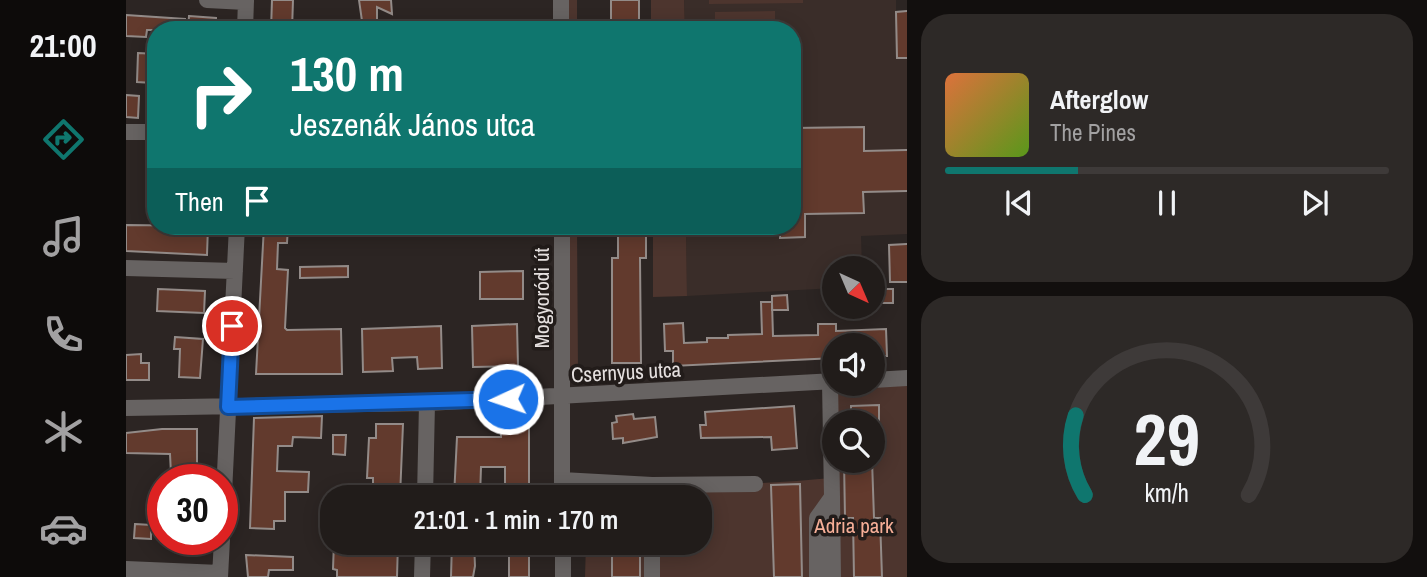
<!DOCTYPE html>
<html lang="en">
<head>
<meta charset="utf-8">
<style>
	:root { --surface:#211c1a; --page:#2d2927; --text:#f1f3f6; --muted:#a2a1a2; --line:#3e3a39; --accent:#0f766e }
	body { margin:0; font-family:"Archivo Narrow",sans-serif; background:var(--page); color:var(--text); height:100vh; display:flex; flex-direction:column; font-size:26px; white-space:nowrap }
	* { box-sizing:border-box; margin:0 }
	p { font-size:23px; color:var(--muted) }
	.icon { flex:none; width:38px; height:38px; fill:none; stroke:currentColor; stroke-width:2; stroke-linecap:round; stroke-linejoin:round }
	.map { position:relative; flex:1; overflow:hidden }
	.drawer { display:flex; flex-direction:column; gap:14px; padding:14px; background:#120f0e; width:520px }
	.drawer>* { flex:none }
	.banner { position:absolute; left:21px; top:21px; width:654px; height:214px; border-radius:28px; box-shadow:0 4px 18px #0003,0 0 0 2px var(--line); background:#0f766e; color:#fff; overflow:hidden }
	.needle { width:46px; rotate:136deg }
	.controls { position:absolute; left:696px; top:256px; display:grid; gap:14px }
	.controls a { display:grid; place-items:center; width:63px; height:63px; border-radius:50%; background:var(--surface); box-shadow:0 4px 18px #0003,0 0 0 2px var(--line); font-size:35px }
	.speed { position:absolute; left:21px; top:464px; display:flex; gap:14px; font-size:35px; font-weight:700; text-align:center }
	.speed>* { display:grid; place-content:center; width:91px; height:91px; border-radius:50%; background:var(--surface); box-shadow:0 4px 18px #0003,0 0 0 2px var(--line); line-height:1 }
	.speed .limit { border:10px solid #d22; background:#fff; color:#111 }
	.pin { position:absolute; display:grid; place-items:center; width:60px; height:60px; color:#fff; margin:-30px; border:4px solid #fff; border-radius:50%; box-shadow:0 2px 7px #0007 }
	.me { position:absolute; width:77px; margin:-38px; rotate:267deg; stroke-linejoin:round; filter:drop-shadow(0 0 5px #0008) }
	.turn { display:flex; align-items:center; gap:24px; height:147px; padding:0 28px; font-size:32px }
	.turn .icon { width:91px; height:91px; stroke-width:2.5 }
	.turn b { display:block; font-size:49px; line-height:60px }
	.then { display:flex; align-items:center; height:66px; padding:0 28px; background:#0003; gap:14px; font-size:26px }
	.drawer .tile { flex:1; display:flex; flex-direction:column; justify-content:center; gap:10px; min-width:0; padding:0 24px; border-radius:28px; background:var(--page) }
	.drawer .dial { align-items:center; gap:0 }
	.dial svg { height:182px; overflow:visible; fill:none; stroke:var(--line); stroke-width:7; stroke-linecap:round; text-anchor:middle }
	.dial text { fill:var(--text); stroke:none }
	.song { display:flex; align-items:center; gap:21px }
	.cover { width:84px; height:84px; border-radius:10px; background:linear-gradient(135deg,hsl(20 70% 55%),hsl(90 70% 35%)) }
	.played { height:7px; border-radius:4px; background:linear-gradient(90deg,var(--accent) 30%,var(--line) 30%) }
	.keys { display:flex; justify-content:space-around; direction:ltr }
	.trip { position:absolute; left:194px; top:485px; width:392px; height:70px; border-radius:28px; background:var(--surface); box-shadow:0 4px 18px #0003,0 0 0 2px var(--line); font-weight:600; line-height:70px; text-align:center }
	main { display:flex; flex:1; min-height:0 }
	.tab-bar { display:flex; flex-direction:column; width:126px; justify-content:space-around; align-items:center; background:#0d0b0a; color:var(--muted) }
	.tab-bar .icon { width:49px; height:49px }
	.tab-bar .current { color:var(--accent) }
	.tab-bar b { font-size:32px; color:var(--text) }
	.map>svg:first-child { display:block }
	.built { fill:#3a2d29 }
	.green { fill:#4d352e; fill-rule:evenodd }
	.building { fill:#623a2d; stroke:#938b88; stroke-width:2 }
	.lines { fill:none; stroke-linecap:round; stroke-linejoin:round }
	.minor { stroke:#676362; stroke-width:16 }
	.route-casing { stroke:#114b97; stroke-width:18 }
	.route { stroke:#1a73e8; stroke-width:12 }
	.labels { text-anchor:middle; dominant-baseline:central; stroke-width:7; stroke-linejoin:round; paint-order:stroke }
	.street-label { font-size:21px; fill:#e5e0df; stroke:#221c1a }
	.park-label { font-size:21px; fill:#f7af98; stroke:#221c1a }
</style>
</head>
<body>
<main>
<nav class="tab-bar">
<b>21:00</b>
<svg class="icon current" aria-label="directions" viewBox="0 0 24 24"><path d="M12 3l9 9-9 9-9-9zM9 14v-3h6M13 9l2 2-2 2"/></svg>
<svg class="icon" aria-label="music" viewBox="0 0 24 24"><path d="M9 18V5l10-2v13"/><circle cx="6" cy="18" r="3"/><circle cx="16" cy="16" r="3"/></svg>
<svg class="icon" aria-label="phone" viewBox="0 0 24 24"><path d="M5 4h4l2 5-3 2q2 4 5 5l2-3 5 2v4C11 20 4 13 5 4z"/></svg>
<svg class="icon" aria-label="climate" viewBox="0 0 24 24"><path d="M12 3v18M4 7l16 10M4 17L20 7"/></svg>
<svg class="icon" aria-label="car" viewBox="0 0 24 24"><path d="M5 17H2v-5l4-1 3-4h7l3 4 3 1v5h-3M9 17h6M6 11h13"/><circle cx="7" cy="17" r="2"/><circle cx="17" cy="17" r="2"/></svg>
</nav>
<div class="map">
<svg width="782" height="577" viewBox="0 0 782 577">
	<rect width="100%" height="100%" fill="#2c2523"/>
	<path class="built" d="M558 0H770V12L781 11V234L735 236 736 268H709V288L561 296 560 226H667V30H559Z"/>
	<path class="green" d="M439 0H451V30H439Z
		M525 0H558L559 30H525Z
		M583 0H677V3L583 4Z
		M649 11V30H589V12Z
		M439 226H451L452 373H439Z
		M527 226H560L561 296 527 297Z
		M781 378V577H459L460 543 574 542V497H461V481C543 486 624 486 705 478L709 383H747ZM709 422H747V460H709Z"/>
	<path class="building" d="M146 0H167L166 30H145Z
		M233 0H265L266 14 251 7V20L236 21Z
		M485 0H513V30H485Z
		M782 11V58H771L770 12Z
		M0 15 59 19V30H21L20 37 0 36Z
		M63 16 90 18V30H62Z
		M12 53 30 54V80L27 83 11 82Z
		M0 95 13 96 12 118 0 117Z
		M738 127V151L782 150V191L737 192 738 213 679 214V237L654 238V226H667V128Z
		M0 225 82 226 81 255 0 251Z
		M138 226H162L161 243H152L151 269 162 270 159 328 161 330 215 329 216 374H130Z
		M492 226H520V258H514L515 363H486V258H492Z
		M782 244V282H764L763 245Z
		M222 266V277L174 278V267Z
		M397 271V299H354V272Z
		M32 289 79 291 78 313 31 311Z
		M747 289H767V303H747Z
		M661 295 662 310H646V303L647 336 692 335V324H710V331L760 329 761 356H747V345H709V358L547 366V351H539L538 324 557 323 558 343 581 342V338H602V335L636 334 635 302H646V296Z
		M391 324 392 366 347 367 346 326Z
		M315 326 316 368 292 369 291 357 266 358 267 371 237 372 236 329Z
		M49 337 77 339 74 378 53 377 54 349H48Z
		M15 354V363H23V380H0V355Z
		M753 405V422H725V406Z
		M668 406 671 448 646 450 645 437 575 438 574 425H580L579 412Z
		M507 414 508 419 529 417 531 437 497 443V438L487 439 486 423 491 422 490 416Z
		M196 416 195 438 167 437 166 446H152L151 471 183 472 182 492H159V521H148V529L124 528 128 418Z
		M375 422H403V497H379V467H355L354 497H328L331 437H375Z
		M250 424H277L274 497H250V485H247V478H241L243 438H250Z
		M36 429H71V476L45 474 44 454 0 453V433Z
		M207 435H220L219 455 207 454Z
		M718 460H746L748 518H754L756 577H728L727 518H719Z
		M674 484 676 577H648L645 485Z
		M9 524 25 525V539L8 538Z
		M208 542H272L271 577H211V570L207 569Z
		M326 542H348L349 566 347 577H325Z
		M383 542H403V577H383Z
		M486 542H514V577H486Z
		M120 555 167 557V570H143L142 577H122Z"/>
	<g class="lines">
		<path class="minor" d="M81 0 120 2
			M435 0V30
			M119 30 120 0
			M0 132H30
			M436 226V497
			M0 268 109 271
			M747 380 782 378
			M0 408 301 403 709 381
			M436 480 526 485 629 484
			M299 497 301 403
			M706 497 707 577
			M96 534 111 226
			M437 542V577
			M0 569 94 573
			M94 577 96 539
			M296 577 297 542
			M526 577V542
			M691 577V518L706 497 704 382"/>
	</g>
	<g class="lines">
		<g class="route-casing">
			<path id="route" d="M106 326 102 407 382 399"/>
		</g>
		<use href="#route" class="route"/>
	</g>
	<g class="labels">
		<g class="street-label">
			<text transform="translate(415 298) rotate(-90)">Mogyoródi út</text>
			<text transform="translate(500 372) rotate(-3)">Csernyus utca</text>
		</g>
		<g class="park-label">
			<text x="728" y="525">Adria park</text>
		</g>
	</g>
</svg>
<div class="controls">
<a><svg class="needle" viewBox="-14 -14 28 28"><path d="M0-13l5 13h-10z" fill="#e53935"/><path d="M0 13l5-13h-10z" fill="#a2a1a2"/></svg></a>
<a><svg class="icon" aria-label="sound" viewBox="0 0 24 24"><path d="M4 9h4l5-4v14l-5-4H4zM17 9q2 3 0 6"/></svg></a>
<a><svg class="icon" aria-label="search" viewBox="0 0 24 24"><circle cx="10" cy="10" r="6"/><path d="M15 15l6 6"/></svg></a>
</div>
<div class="speed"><div class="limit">30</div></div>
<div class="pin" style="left:106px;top:326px;background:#d93025"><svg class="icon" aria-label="arrive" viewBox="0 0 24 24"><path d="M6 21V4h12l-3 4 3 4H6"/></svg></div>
<svg class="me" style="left:382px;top:399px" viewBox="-20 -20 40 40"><circle r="17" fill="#1a73e8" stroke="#fff" stroke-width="3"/><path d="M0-11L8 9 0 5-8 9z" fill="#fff"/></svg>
<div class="trip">21:01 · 1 min · 170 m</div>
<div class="banner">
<div class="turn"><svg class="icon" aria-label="right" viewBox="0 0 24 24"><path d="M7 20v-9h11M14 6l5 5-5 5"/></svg><div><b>130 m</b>Jeszenák János utca</div></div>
<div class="then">Then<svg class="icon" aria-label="arrive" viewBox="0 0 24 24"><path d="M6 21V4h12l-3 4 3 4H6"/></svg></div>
</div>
</div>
<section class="drawer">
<div class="tile">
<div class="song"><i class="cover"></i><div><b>Afterglow</b><p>The Pines</p></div></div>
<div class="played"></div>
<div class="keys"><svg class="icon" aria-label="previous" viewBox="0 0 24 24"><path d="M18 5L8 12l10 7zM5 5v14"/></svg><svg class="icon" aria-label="pause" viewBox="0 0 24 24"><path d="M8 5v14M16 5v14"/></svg><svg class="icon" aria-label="next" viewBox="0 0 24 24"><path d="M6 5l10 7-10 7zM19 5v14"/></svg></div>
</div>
<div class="tile dial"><svg viewBox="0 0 100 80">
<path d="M14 69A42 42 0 1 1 86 69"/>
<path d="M14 69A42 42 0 0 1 10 34" stroke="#0f766e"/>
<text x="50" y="56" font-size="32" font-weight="700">29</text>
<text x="50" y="72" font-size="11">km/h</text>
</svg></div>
</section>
</main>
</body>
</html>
